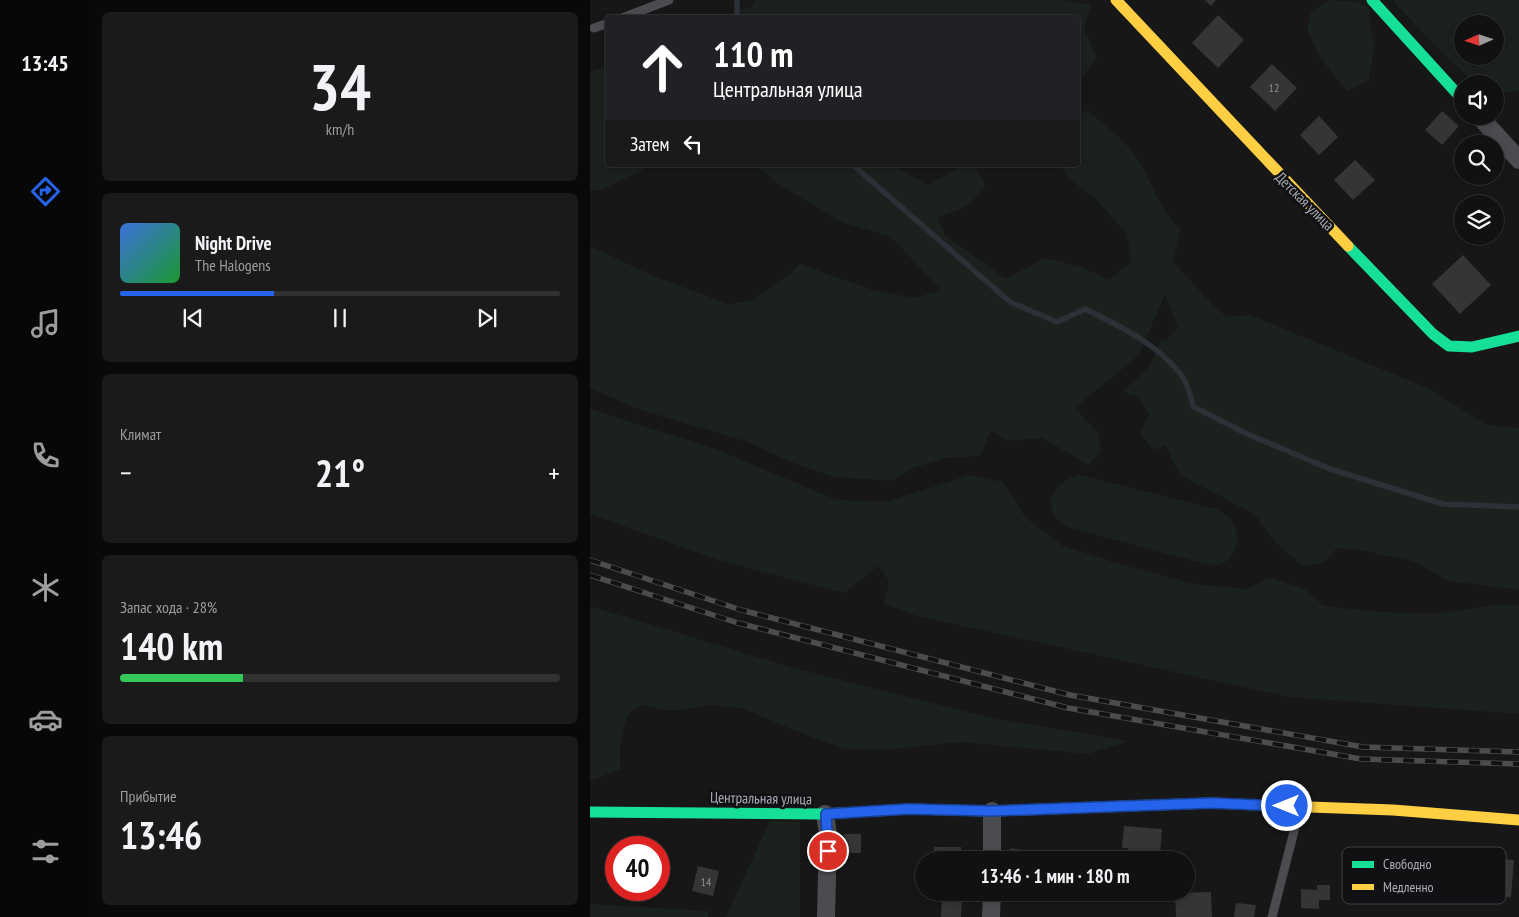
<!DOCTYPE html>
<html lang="ru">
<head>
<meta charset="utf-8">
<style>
	:root { --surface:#111; --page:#1a1a1a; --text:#f1f3f6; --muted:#9c9d9f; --line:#303131; --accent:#2563eb }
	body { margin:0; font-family:"PT Sans Narrow",sans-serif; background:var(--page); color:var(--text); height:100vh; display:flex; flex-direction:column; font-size:19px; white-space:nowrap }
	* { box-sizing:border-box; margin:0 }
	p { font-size:16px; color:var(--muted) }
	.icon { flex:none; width:28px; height:28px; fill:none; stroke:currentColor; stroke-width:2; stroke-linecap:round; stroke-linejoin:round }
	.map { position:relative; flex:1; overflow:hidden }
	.panel { display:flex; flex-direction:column; gap:12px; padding:12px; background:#090909; width:500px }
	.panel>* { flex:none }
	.hud { position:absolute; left:15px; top:15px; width:475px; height:152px; border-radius:5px; box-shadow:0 2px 8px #0003,0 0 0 1px var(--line); background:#202124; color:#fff; overflow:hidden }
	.needle { width:32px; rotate:267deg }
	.buttons { position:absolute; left:864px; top:15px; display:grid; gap:10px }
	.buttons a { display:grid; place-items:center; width:50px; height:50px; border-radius:50%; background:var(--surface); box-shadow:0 2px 8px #0003,0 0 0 1px var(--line); font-size:25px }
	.speed { position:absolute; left:15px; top:836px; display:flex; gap:10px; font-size:25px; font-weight:700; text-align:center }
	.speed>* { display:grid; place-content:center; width:65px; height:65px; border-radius:50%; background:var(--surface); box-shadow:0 2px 8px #0003,0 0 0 1px var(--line); line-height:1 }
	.speed .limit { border:8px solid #d22; background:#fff; color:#111 }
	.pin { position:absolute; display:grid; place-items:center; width:42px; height:42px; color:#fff; margin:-21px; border:2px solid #fff; border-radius:50%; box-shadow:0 1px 5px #0007 }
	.me { position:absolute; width:55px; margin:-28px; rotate:270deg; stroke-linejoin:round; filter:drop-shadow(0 0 4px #0008) }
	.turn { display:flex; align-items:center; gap:18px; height:105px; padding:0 25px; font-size:22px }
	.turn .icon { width:65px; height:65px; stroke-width:2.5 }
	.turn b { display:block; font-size:35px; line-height:42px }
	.then { display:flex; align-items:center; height:48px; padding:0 25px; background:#0003; gap:10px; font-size:19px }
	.big { font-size:38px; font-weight:700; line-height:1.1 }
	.panel .tile { flex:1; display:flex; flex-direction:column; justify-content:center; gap:8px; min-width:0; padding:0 18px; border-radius:8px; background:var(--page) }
	.panel .dial { align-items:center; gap:0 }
	.dial b { font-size:65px; line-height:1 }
	.song { display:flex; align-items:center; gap:15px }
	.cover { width:60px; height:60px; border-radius:8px; background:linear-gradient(135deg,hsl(220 70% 55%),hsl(130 70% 35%)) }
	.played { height:5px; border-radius:2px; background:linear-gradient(90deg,var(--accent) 35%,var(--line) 35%) }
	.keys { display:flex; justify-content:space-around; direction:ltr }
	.heat { display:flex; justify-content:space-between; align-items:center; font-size:28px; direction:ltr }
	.charge { height:8px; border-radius:4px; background:linear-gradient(90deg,#34c759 28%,var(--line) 0) }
	.trip { position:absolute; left:325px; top:851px; width:280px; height:50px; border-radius:25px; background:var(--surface); box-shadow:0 2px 8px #0003,0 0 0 1px var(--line); font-weight:700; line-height:50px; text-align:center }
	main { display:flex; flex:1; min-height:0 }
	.menu { display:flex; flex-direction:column; width:90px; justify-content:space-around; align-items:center; background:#070707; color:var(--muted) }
	.menu .icon { width:35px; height:35px }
	.menu .current { color:var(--accent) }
	.menu b { font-size:22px; color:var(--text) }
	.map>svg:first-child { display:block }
	.green { fill:#1b211c; fill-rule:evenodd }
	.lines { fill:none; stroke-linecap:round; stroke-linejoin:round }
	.stream { stroke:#2b3137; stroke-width:5.5 }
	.building { fill:#353536 }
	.lane { stroke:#4b4c4f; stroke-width:9 }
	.street { stroke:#4b4c4f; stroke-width:18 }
	.fast { stroke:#16e098; stroke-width:11 }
	.slow { stroke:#ffcf43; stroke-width:11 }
	.rail-casing { stroke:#4c4c4e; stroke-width:5.5 }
	.rail { stroke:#111113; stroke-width:4; stroke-dasharray:11; stroke-linecap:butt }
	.route-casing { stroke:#184099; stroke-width:12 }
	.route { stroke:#2563eb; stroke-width:9 }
	.labels { text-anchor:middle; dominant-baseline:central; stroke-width:5; stroke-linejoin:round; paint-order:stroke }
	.number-label { font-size:12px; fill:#8c8f96 }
	.street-label { font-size:15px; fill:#a9adb6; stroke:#111113 }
	.key { fill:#111113; stroke:#3f4044; stroke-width:1 }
	.key-label { font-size:14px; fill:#a9adb6 }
</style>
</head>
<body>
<main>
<nav class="menu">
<b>13:45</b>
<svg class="icon current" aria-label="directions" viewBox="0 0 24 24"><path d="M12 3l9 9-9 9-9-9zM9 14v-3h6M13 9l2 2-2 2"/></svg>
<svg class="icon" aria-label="music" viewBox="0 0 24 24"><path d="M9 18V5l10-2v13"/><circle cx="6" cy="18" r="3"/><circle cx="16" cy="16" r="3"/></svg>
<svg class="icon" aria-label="phone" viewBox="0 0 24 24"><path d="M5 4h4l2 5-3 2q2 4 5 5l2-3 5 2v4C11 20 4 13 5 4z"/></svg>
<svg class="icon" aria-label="climate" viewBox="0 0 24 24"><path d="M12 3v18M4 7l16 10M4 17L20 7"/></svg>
<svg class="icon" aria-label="car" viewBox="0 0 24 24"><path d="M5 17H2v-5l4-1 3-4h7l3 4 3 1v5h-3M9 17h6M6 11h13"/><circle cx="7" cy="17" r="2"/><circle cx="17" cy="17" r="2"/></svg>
<svg class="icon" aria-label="filters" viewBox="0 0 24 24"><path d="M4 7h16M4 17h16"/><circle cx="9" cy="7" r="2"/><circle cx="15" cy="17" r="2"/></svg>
</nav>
<section class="panel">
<div class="tile dial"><b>34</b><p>km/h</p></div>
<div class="tile">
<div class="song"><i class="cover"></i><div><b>Night Drive</b><p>The Halogens</p></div></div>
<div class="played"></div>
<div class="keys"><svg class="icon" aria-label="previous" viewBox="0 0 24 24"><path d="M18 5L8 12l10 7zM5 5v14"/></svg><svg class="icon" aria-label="pause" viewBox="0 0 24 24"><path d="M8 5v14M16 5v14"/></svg><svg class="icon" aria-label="next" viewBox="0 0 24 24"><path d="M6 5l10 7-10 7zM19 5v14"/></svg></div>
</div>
<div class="tile"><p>Климат</p>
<div class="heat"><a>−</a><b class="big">21°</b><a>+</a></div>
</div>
<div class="tile"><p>Запас хода · 28%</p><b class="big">140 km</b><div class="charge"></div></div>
<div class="tile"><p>Прибытие</p><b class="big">13:46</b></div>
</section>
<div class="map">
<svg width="929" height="917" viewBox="0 0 929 917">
	<rect width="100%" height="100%" fill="#171717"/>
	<path class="green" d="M165 0H474L501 5 494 28 507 58 488 82V18L130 17 161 7Z
		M740 0 769 2 780 9V27L785 44 779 80 757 91 731 59 717 30 721 11Z
		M803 0H929V91L905 93V84H885C857 56 828 30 803 0ZM872 24H905V56H872Z
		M17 66 18 165H55L51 171 11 190H0V72Z
		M496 110C515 124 536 141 549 161 563 185 571 211 591 230L583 262 623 305 637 317 660 315 840 389 897 425 929 428V590L859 581 823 561 769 550 747 548 735 562 714 567 686 543 664 514 590 475 575 445 564 450 550 434 559 414 549 397 532 392 558 368 572 338 575 342 588 327 575 294 549 355 485 408 508 433 511 452 498 465 453 438 417 441 401 431 390 456 356 458 323 468 302 481 244 477 196 460 158 442 48 409 0 388V246L59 274 138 304 163 300 196 277 210 264 286 291 325 298 351 290 301 237 251 222 186 182 166 165H303L338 185 373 165H384L396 186 378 206 348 217 355 235 416 279 455 258 491 267 520 280 541 261 537 234 507 200 480 179 469 165H488V116Z
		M0 409 126 449 247 500 297 502 379 475 413 482 435 517 471 545 526 563 605 584 657 589 679 577 715 589 734 606 790 612 843 614 914 604 929 606V714L699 697 327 616 294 604 299 581 288 566 254 593 131 561 0 514Z
		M490 475 626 509C632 513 640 516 644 524 651 537 646 558 631 564 626 566 619 564 615 564L477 527C449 509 460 483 490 475Z
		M0 606 204 668 406 719 538 741 498 754 371 742 294 750 254 749 201 729 152 708 116 705 92 710H73L54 705 39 712C31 734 28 746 31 769L0 781Z
		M180 821 210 822V917H136Z
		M0 904 119 911 118 917H0Z"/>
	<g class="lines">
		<path class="stream" d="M147 0V18
			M263 165 420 302 467 322 495 309C528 325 568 344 591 375 598 383 600 397 604 407L655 433 740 469 853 504 929 507"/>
	</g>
	<path class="building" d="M615 0H626L621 6Z
		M628 15 654 40 628 68 602 43Z
		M682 64 707 88 685 111 660 87Z
		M852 111 869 126 852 145 835 130Z
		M729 116 748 137 729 155 710 135Z
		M872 154V169L865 162Z
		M765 160 785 180 763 200 744 180Z
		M880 176H893L887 183Z
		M873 255 901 285 870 314 842 284Z
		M534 826 572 829 570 857 538 855V848H532Z
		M254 834H271V853H255Z
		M344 847H371V860H344Z
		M420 848 444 852 443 860H418Z
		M17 854 26 855V867L16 866Z
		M891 858 924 860 921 897 888 895Z
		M108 866 129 871 123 896 102 891Z
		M727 885H740V900H729V909L711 908V889L727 890Z
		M621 892 622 917H586L585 893Z
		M352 896 372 897 371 917H351Z
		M646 903 666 905 664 917H644Z"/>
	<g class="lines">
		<path class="lane" d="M32 18 79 0
			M4 28 18 23
			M682 917 710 808"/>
		<path class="street" d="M889 116 929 160
			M235 814 238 835 236 917
			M402 860V811
			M401 917 402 892"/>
		<path class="fast" d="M782 0 872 99
			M758 246 843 334 859 346 882 347 929 336
			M0 812 235 814 318 809 402 811 621 803 692 806"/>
		<path class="slow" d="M526 0 758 246
			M692 806 803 810 929 820"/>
		<g class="rail-casing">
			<path id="rail" d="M0 560 151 610 480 695 773 747 929 752
				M0 575 148 623 478 708 771 759 929 764"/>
		</g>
		<use href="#rail" class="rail"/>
	</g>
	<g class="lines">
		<g class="route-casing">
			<path id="route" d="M238 851 236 814 318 809 402 811 621 803 697 806"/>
		</g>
		<use href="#route" class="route"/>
	</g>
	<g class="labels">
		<g class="number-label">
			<text x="684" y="87">12</text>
			<text x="116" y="881">14</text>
		</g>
		<g class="street-label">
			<text transform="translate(715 201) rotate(45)">Детская улица</text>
			<text transform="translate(171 798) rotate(1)">Центральная улица</text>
		</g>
	</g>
	<rect x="752" y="847" width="164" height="57" rx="8" class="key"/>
	<rect x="762" y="861" width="22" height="7" fill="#16e098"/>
	<rect x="762" y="884" width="22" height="6" fill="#ffcf43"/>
	<g class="key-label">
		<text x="793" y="869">Свободно</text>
		<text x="793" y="892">Медленно</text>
	</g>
</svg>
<div class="buttons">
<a><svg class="needle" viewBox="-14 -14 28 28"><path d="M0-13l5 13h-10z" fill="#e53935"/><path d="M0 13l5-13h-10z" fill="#9c9d9f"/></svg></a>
<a><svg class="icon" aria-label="sound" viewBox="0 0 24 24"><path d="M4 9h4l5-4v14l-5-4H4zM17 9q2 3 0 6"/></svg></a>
<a><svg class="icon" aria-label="search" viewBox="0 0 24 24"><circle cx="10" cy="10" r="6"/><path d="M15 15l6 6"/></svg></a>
<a><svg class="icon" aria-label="layers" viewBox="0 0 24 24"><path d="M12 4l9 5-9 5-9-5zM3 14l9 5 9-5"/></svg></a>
</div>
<div class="speed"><div class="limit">40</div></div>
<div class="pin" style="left:238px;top:851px;background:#d93025"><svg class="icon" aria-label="arrive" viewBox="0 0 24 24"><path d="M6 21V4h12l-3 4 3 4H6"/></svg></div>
<svg class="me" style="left:697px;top:806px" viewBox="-20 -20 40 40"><circle r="17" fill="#2563eb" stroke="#fff" stroke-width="3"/><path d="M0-11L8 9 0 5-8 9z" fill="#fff"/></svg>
<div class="trip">13:46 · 1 мин · 180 m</div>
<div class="hud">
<div class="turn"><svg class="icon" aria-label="ahead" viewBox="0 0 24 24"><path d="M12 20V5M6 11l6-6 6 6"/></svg><div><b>110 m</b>Центральная улица</div></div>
<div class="then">Затем<svg class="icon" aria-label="left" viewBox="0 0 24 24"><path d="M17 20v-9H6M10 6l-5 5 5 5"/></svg></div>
</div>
</div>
</main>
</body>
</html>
